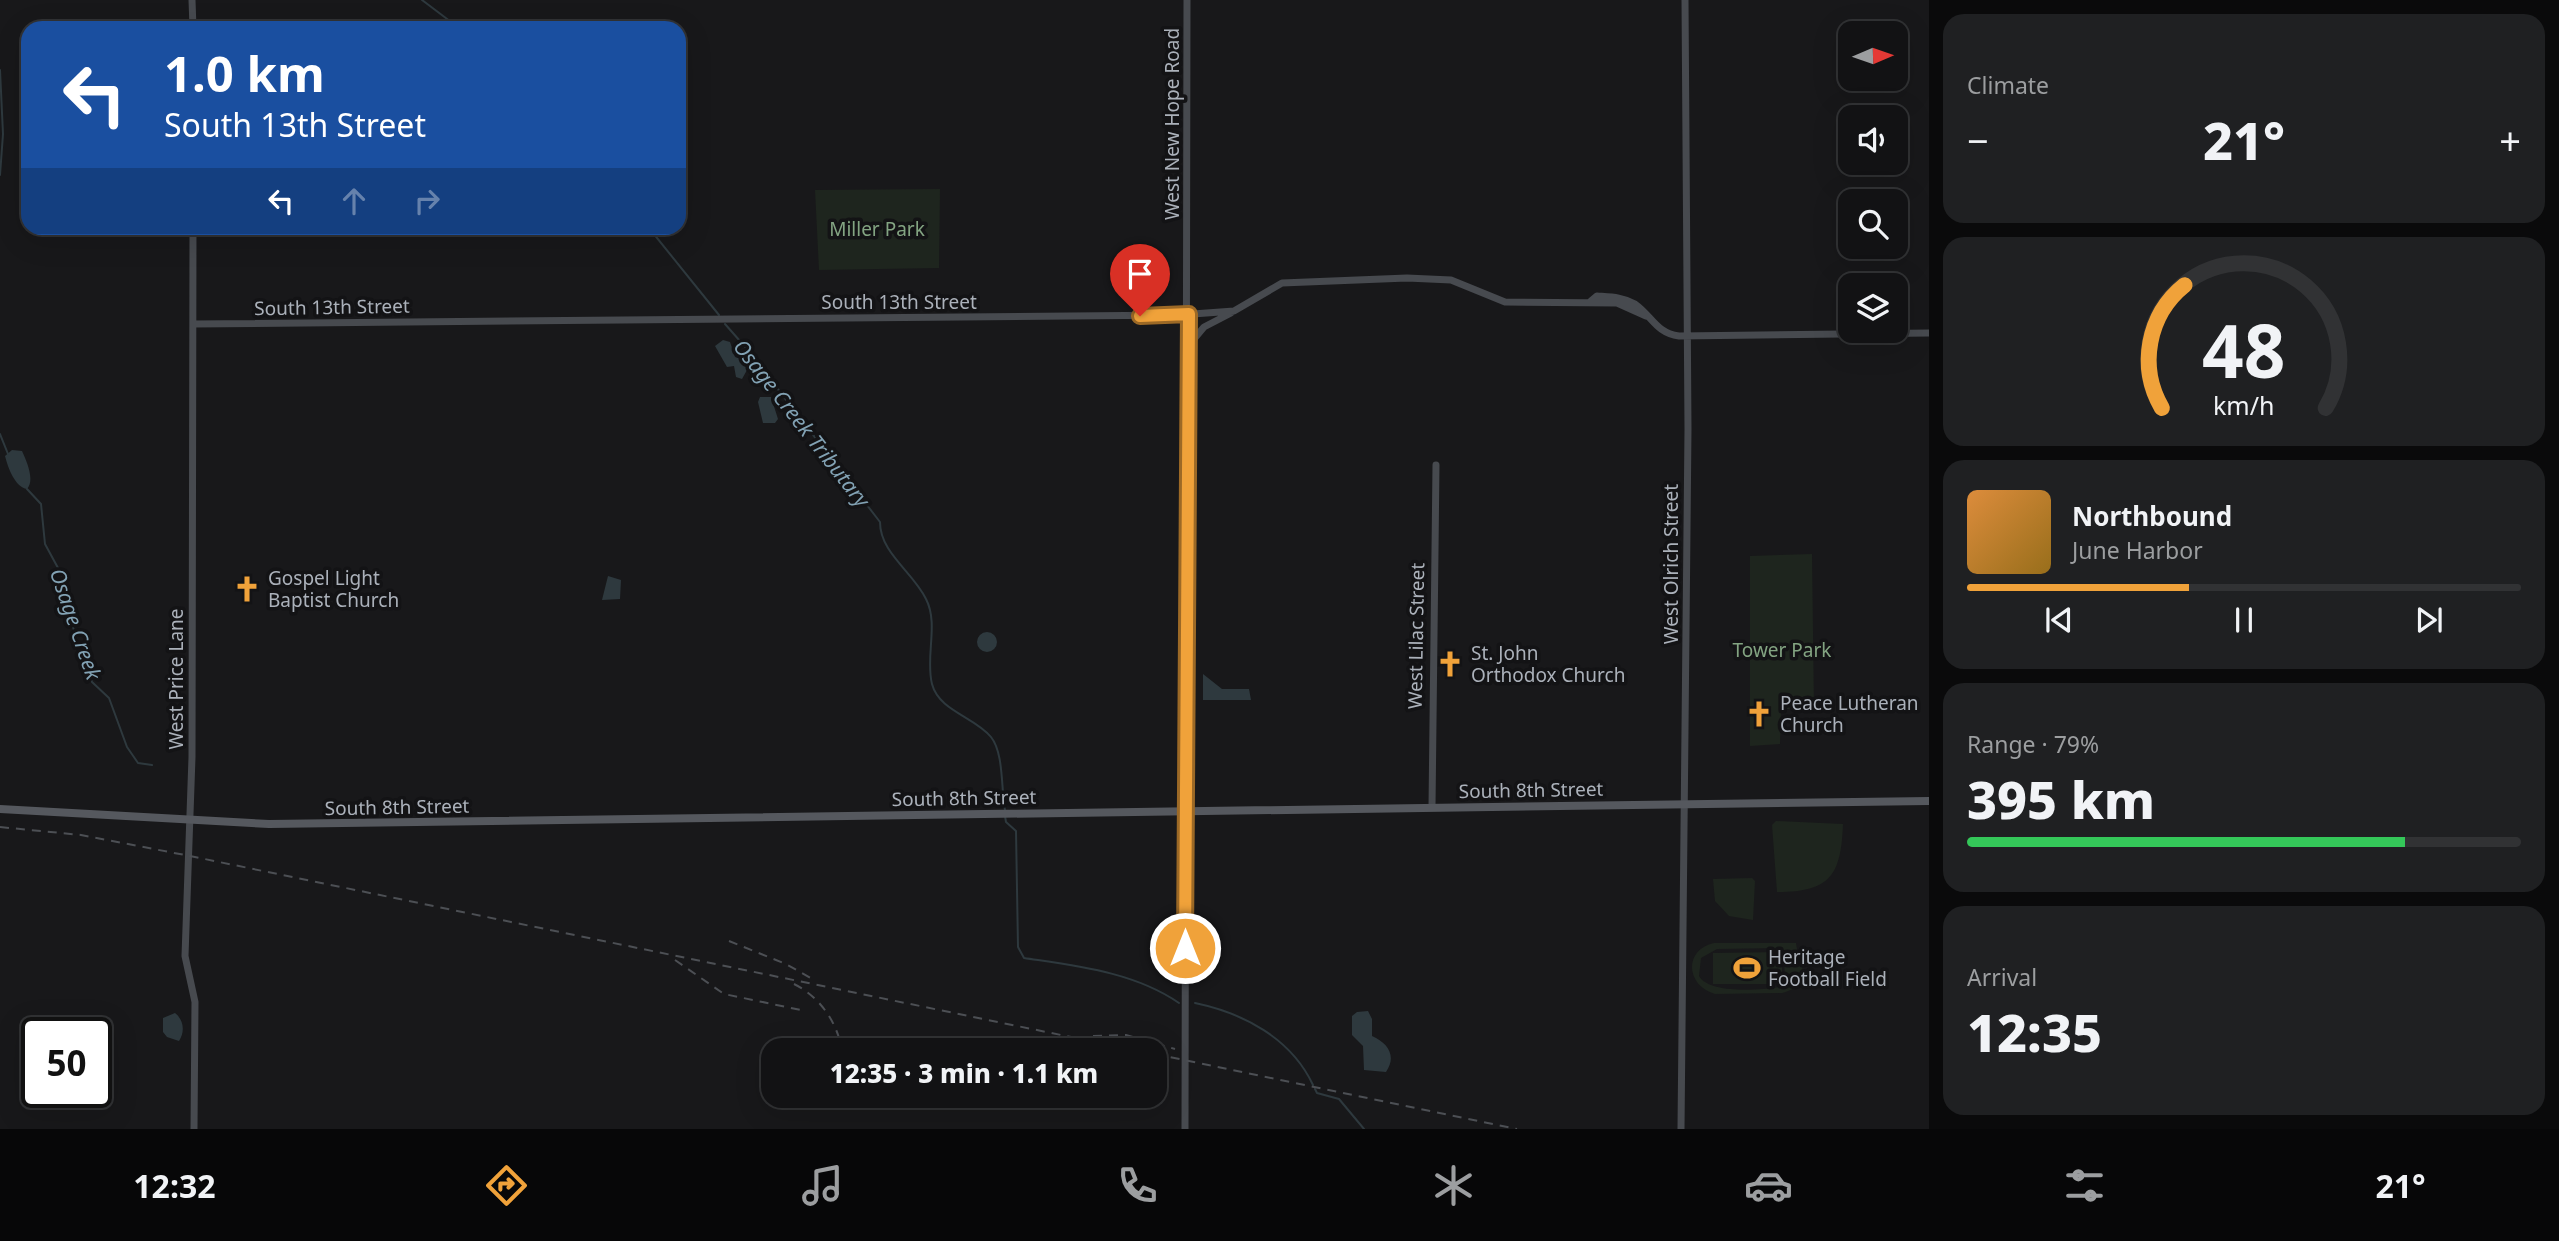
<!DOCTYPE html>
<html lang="en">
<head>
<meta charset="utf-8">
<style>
	:root { --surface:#121214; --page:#1f2022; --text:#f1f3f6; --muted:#9c9ea0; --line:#313234; --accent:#f0a23a }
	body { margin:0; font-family:"Noto Sans",sans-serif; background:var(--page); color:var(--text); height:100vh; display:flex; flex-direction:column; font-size:26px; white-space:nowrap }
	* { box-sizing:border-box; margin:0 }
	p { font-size:23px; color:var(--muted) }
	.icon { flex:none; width:38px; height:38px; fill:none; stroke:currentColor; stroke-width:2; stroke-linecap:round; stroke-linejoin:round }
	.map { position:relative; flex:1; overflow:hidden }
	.drawer { display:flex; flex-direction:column; gap:14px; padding:14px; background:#0a0a0b; width:630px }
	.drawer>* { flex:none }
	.guide { position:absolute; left:21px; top:21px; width:665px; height:214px; border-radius:21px; box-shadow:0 7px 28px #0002,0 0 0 2px var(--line); background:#1a4fa0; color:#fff; overflow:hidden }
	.needle { width:46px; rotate:88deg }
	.fabs { position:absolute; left:1838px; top:21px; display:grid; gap:14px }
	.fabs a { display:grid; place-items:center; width:70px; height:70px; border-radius:14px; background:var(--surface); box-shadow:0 7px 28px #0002,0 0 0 2px var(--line); font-size:35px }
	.speed { position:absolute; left:21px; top:1017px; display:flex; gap:14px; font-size:35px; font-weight:700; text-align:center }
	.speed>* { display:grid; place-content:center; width:91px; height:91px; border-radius:50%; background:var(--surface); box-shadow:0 7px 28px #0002,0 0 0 2px var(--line); line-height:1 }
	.speed .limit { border:4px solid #111; border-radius:10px; background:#fff; color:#111 }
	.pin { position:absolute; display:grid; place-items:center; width:60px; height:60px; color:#fff; margin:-72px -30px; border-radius:50% 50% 50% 0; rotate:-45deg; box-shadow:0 0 7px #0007 }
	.pin .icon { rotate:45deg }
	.me { position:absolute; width:77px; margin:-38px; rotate:0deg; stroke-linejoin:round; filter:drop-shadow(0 0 5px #0008) }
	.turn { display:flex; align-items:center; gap:24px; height:147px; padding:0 28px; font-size:32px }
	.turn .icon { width:91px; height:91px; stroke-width:2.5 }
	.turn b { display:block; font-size:49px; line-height:60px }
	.lanes { display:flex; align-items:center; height:66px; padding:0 28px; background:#0003; justify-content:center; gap:35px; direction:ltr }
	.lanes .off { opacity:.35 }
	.big { font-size:52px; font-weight:800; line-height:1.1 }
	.drawer .card { flex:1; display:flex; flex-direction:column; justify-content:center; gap:10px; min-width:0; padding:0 24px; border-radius:21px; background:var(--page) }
	.drawer .dial { align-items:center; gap:0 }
	.dial svg { height:182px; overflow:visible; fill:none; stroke:var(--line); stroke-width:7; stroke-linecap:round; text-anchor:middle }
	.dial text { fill:var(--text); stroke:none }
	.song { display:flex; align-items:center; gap:21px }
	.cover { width:84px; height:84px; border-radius:10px; background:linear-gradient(135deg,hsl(30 70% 55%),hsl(40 70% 35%)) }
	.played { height:7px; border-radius:4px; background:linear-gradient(90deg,var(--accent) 40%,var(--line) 40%) }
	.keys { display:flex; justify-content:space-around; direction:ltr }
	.heat { display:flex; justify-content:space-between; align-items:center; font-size:38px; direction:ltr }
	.charge { height:10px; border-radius:5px; background:linear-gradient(90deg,#34c759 79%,var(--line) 0) }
	.trip { position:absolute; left:761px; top:1038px; width:406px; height:70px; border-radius:21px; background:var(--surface); box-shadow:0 7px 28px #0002,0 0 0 2px var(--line); font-weight:800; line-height:70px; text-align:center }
	.tab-bar { display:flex; height:112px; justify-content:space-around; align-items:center; background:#070708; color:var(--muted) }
	.tab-bar .icon { width:49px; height:49px }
	.tab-bar .active { color:var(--accent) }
	.tab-bar b { font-size:32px; color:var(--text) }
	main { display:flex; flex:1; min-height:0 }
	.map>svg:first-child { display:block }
	.green { fill:#1e251e; fill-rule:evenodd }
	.water { fill:#2e393e }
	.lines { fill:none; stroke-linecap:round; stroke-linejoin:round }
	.stream { stroke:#2e393e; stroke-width:2 }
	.secondary { stroke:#474a4f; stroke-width:7 }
	.primary { stroke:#55585e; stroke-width:8 }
	.rail { stroke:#4c4f54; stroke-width:2; stroke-dasharray:9 7; stroke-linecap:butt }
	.route-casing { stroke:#9c6926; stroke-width:18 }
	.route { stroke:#f0a23a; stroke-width:12 }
	.labels { text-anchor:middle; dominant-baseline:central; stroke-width:7; stroke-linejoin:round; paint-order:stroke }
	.street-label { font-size:19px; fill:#abb1ba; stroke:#131315 }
	.park-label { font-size:19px; fill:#83a482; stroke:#131315 }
	.poi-label { font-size:19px; fill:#abb1ba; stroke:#131315; text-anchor:start }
	.water-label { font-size:21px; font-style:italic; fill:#82a2b4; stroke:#131315 }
</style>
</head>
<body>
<main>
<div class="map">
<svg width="1929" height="1129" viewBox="0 0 1929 1129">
	<rect width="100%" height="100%" fill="#18181a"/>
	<path class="green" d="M940 189 939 268 819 270 815 190Z
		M1812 554 1814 709H1781L1780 744 1750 746V556Z
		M1776 821 1843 824C1841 876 1830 892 1777 892L1772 825Z
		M1752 878 1755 881 1753 920 1729 916 1715 901 1713 879Z
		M1714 943H1796C1798 963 1817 983 1782 993L1715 994C1686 986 1683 950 1714 943ZM1779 948 1787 951 1784 952 1785 986C1765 990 1710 995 1699 976L1701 958 1717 949Z
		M1782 952V984H1713V953Z"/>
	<path class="water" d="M723 340 730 342 735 357 744 360 747 370 742 379 736 377 734 366 727 367 715 346Z
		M760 397H771L778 419 775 423H763L758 402Z
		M12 450 22 451C27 462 35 480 27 489 15 487 8 468 5 456Z
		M608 576 621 580 620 599 602 600Z
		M977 642a10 10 0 1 1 20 0a10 10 0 1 1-20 0Z
		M1203 674 1222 689H1249L1251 700H1203Z
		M1368 1011 1372 1019V1036C1388 1043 1397 1056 1386 1072L1364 1070 1363 1046 1352 1035V1016L1357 1012Z
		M175 1013C184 1020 185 1032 179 1041L167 1037 163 1032V1018Z"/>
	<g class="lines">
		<path class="stream" d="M422 0 459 28
			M0 70 3 134 0 175
			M649 228 719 315
			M725 324 747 349 880 522C880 553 913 572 926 599 939 624 925 657 932 684 939 711 975 717 991 737 1004 753 1001 790 1005 810
			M0 434 8 454
			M27 489 41 504 45 544 64 579 68 613 92 682 109 698 127 747 138 763 152 765
			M1005 816 1006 822 1016 831 1018 947 1024 958C1077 966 1134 972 1179 1003
			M1195 1003C1243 1013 1291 1038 1313 1085
			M1315 1089 1317 1093 1339 1099 1364 1129"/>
		<path class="secondary" d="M192 0 193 28
			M193 228 192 757 185 956 195 1002 194 1129
			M1591 301 1597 296C1610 297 1623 297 1635 304 1652 316 1656 333 1679 336L1929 333
			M193 324 1179 315 1234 311 1282 283 1407 278 1451 280 1505 302 1617 303 1646 316
			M1189 345 1204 327 1231 313
			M1432 807 1436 465
			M1185 1129 1187 0
			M1681 1129 1688 429 1685 0"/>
		<path class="primary" d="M0 809 269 824 1929 801"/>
		<path class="rail" d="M0 827 81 835 190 856 1134 1050
			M729 941 786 964 814 980
			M675 960 724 994 801 1010
			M794 984C820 997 837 1022 842 1050
			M1093 1036 1126 1035 1175 1049
			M1155 1054 1517 1129"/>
	</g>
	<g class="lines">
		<g class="route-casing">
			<path id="route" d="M1140 316 1189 314 1185 948"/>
		</g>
		<use href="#route" class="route"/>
	</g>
	<defs>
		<g id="church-bare" transform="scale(2.1)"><path d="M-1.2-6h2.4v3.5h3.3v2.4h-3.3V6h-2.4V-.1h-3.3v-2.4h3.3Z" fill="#f0a23a" stroke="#131315" stroke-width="2.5" paint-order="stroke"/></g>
		<g id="stadium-bare" transform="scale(2.1)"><path d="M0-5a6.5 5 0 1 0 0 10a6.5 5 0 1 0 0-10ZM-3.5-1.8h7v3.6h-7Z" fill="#f0a23a" stroke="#131315" stroke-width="2.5" paint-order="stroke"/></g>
	</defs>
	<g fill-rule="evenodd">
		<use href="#church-bare" x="247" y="589"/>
		<use href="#church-bare" x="1450" y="664"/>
		<use href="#church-bare" x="1759" y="714"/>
		<use href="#stadium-bare" x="1747" y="968"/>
	</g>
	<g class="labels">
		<g class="street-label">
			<text transform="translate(1172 124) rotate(-90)">West New Hope Road</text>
			<text x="899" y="302">South 13th Street</text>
			<text transform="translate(332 307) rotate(-1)">South 13th Street</text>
			<text transform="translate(1671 564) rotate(-90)">West Olrich Street</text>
			<text transform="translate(1416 636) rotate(-89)">West Lilac Street</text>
			<text transform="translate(176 679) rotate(-90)">West Price Lane</text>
			<text transform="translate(1531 790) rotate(-1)">South 8th Street</text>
			<text transform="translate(964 798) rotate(-1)">South 8th Street</text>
			<text transform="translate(397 807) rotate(-1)">South 8th Street</text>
		</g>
		<g class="park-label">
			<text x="877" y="229">Miller Park</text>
			<text x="1782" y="650">Tower Park</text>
		</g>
		<g class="poi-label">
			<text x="268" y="578">Gospel Light<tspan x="268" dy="22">Baptist Church</tspan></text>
			<text x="1471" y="653">St. John<tspan x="1471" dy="22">Orthodox Church</tspan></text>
			<text x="1780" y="703">Peace Lutheran<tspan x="1780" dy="22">Church</tspan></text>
			<text x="1768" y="957">Heritage<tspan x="1768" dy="22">Football Field</tspan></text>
		</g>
		<g class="water-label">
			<text transform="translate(802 423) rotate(52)">Osage Creek Tributary</text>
			<text transform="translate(76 624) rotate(71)">Osage Creek</text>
		</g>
	</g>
</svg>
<div class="fabs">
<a><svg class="needle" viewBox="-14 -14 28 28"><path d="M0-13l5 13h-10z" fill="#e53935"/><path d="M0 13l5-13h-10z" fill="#9c9ea0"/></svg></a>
<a><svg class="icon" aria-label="sound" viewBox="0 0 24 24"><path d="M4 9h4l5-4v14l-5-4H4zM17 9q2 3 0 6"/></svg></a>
<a><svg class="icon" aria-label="search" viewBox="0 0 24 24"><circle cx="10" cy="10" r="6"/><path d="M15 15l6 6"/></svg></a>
<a><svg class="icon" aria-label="layers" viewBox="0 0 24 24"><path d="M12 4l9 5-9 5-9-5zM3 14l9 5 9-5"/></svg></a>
</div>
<div class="speed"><div class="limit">50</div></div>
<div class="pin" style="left:1140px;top:316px;background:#d93025"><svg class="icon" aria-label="arrive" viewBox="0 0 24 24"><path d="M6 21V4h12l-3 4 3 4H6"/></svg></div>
<svg class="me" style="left:1185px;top:948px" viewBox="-20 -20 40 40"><circle r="17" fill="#f0a23a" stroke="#fff" stroke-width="3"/><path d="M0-11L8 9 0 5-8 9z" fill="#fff"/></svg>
<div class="trip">12:35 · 3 min · 1.1 km</div>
<div class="guide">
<div class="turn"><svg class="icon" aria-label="left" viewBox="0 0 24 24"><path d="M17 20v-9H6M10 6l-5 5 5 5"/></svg><div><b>1.0 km</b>South 13th Street</div></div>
<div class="lanes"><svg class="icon" aria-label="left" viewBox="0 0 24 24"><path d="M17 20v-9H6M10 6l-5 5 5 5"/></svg><svg class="icon off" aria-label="ahead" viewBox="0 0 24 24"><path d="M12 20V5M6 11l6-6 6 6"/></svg><svg class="icon off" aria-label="right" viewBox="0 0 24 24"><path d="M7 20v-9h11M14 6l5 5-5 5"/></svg></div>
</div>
</div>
<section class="drawer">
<div class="card"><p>Climate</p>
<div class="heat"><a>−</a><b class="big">21°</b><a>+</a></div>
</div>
<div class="card dial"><svg viewBox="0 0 100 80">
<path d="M14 69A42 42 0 1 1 86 69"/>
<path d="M14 69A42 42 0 0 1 24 15" stroke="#f0a23a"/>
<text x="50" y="56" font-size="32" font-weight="700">48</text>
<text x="50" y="72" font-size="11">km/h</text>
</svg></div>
<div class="card">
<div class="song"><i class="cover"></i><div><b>Northbound</b><p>June Harbor</p></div></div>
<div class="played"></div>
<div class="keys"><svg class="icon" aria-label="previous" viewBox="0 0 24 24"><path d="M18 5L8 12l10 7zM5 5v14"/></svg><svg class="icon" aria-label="pause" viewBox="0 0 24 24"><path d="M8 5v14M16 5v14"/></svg><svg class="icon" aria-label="next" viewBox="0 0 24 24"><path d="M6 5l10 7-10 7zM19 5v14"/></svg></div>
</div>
<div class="card"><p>Range · 79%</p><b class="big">395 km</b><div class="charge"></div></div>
<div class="card"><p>Arrival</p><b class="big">12:35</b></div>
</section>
</main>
<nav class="tab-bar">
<b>12:32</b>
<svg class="icon active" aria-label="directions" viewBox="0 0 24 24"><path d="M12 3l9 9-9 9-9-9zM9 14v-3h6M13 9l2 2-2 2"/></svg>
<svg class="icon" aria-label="music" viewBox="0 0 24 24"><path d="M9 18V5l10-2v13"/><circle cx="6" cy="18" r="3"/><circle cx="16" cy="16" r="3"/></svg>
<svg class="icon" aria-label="phone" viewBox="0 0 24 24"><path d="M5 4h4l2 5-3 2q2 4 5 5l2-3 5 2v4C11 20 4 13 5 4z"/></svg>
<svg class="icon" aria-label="climate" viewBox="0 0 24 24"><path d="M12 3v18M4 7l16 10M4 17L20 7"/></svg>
<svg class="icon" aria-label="car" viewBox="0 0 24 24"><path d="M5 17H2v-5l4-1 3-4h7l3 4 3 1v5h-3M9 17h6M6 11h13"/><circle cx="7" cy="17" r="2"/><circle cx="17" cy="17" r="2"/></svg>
<svg class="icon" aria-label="filters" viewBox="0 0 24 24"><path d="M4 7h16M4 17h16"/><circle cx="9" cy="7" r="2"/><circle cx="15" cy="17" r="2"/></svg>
<b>21°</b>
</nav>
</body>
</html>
